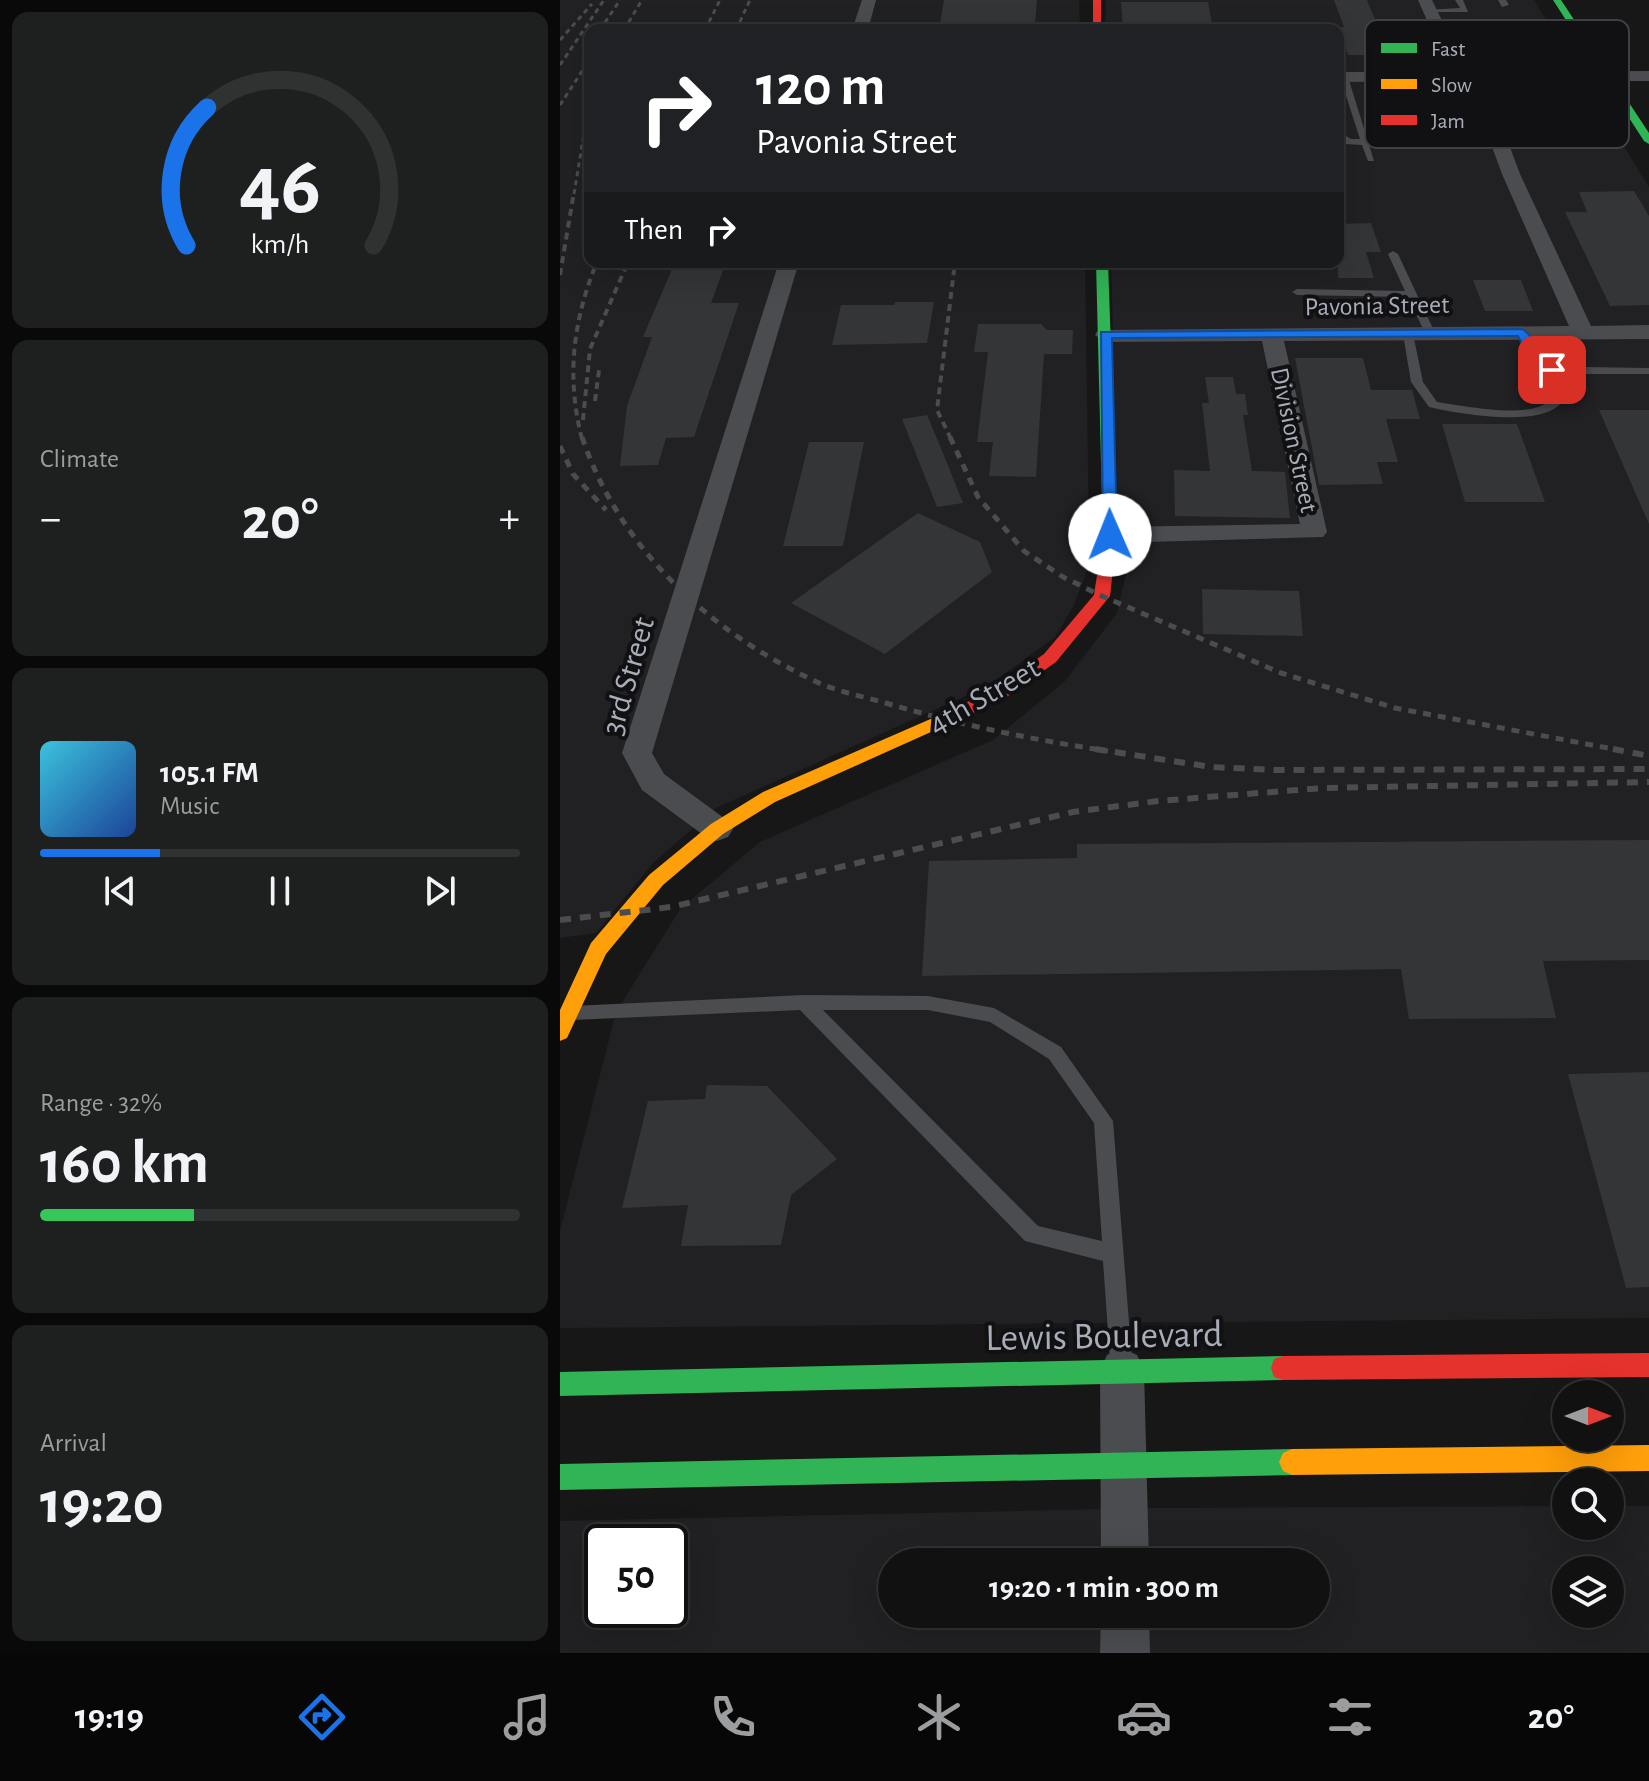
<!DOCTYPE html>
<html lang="en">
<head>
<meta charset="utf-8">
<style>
	:root { --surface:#111; --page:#1e1f1f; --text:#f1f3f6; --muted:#9c9d9f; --line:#303131; --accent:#1a73e8 }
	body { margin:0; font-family:"Alegreya Sans",sans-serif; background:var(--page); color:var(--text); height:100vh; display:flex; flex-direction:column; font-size:30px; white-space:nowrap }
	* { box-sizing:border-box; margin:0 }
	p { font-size:26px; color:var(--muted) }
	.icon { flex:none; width:44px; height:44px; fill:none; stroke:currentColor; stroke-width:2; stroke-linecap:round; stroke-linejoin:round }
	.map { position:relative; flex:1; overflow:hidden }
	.sheet { display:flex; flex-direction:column; gap:12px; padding:12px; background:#090909; width:560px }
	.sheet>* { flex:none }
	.hud { position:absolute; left:24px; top:24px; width:760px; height:244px; border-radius:16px; box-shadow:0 8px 32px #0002,0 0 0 2px var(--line); background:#202124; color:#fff; overflow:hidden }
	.needle { width:52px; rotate:90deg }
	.tools { position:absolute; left:992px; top:1380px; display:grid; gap:16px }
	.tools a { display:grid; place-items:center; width:72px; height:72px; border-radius:50%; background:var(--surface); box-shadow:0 8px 32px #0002,0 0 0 2px var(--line); font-size:40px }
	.speed { position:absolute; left:24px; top:1524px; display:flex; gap:16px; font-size:40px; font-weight:700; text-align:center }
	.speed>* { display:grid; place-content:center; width:104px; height:104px; border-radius:50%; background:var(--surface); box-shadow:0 8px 32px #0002,0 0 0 2px var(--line); line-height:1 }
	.speed .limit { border:4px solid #111; border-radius:12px; background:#fff; color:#111 }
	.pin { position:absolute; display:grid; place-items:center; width:68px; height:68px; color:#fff; margin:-34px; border-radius:16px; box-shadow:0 4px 12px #0006 }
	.me { position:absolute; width:88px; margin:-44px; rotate:359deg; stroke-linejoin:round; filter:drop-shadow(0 0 6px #0008) }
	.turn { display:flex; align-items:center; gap:28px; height:168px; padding:0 40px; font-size:36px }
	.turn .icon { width:104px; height:104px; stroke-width:2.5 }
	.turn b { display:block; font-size:56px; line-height:68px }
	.then { display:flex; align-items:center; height:76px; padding:0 40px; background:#0003; gap:16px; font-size:30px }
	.big { font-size:60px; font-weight:700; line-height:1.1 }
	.sheet .tile { flex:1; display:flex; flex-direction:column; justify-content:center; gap:12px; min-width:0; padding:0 28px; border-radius:16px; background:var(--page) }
	.sheet .dial { align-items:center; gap:0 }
	.dial svg { height:208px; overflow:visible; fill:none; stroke:var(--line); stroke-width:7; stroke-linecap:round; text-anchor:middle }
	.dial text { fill:var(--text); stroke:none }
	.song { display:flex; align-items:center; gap:24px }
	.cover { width:96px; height:96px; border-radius:12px; background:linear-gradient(135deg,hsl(190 70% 55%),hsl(220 70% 35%)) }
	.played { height:8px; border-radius:4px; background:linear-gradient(90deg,var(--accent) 25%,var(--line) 25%) }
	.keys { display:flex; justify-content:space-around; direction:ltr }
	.heat { display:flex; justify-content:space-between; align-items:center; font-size:44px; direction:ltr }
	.charge { height:12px; border-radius:6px; background:linear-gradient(90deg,#34c759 32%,var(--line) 0) }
	.trip { position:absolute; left:318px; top:1548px; width:452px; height:80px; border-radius:40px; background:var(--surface); box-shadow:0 8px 32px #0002,0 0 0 2px var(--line); font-weight:700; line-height:80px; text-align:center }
	.menu { display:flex; height:128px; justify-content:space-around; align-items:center; background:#070707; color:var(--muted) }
	.menu .icon { width:56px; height:56px }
	.menu .current { color:var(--accent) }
	.menu b { font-size:36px; color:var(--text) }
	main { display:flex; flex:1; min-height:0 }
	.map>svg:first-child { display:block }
	.built { fill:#212124; fill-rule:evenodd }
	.building { fill:#343537 }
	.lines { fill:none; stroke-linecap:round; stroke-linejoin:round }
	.lane { fill:#4b4c50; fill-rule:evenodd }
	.street { fill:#4b4c50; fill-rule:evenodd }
	.fast { fill:#30b455; fill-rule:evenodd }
	.slow { fill:#ff9f0a; fill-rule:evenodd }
	.jam { fill:#e5322d; fill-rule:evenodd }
	.rail-far3 { stroke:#4b4c4f; stroke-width:3; stroke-dasharray:5 4; stroke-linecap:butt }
	.rail-far2 { stroke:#4b4c4f; stroke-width:4; stroke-dasharray:7 5; stroke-linecap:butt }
	.rail-far1 { stroke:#4b4c4f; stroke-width:5; stroke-dasharray:8 7; stroke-linecap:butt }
	.rail { stroke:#4b4c4f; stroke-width:6; stroke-dasharray:11 9; stroke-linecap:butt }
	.route { fill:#1a73e8; stroke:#114b97; stroke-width:2 }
	.labels { text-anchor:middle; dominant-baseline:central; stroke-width:8; stroke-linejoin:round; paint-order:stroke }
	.far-street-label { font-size:26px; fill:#a8adb8; stroke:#111113 }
	.street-label { font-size:32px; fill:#a8adb8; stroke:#111113 }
	.near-street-label { font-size:38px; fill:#a8adb8; stroke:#111113 }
	.key { fill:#111113; stroke:#3e4045; stroke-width:2 }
	.key-label { font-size:22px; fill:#a8adb8 }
</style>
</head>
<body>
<main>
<section class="sheet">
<div class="tile dial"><svg viewBox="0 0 100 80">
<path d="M14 69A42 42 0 1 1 86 69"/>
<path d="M14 69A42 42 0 0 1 22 16" stroke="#1a73e8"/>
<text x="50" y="56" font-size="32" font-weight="700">46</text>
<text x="50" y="72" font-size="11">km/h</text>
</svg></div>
<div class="tile"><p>Climate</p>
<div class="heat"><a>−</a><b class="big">20°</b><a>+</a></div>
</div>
<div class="tile">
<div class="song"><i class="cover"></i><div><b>105.1 FM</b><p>Music</p></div></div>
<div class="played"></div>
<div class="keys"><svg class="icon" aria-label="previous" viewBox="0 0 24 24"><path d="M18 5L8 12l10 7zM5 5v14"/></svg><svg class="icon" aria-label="pause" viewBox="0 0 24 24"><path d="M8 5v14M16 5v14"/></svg><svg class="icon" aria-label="next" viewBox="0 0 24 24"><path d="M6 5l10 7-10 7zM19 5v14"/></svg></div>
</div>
<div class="tile"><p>Range · 32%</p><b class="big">160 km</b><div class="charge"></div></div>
<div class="tile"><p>Arrival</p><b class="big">19:20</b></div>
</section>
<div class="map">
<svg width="1089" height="1653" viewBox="0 0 1089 1653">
	<rect width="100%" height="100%" fill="#171717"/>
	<path class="built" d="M0 0H519L520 30H30V262H525L529 538 526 574 513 607 495 637 430 685 156 808 93 863 36 933 0 938Z
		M546 0H974L1089 187V1318L0 1328V1231L56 1012 120 909 200 842 433 740 505 681 557 613 574 540H559L551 262H778V30H545Z
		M1006 1506V1526H1050V1506H1089V1653H0V1521L593 1508ZM42 1542H110V1610H42ZM332 1562H756V1614H332ZM1006 1570H1050V1614H1006Z"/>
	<path class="building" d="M384 0H477L475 24H418L417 30H379Z
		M774 0H807L818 27H837L848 55H788L778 27H784Z
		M561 2H648L653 30H563Z
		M1074 191 1089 216V305L1050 306 1005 212H1027L1019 192Z
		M811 223 821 252H806L814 278H778V224Z
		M115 262H166L151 303H179L134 437 106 438 98 465 60 466 67 406 92 337H83Z
		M913 280H961L973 311H925Z
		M335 302H374L367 343 272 345 281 305H334Z
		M418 324H481L487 330H513L512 354H484L476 477 429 476 433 442H417L428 352H414Z
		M735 358H803L811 390H852L860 419H826L838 462H817L823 484 759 485Z
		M645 377H673L676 394H685L688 415H683L692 471 725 472 730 518 615 516 614 470 650 471 642 403H649Z
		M1039 410H1089V524Z
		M367 415 383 453 403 503 377 507 342 419Z
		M882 424H957L985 502H905Z
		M249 442H304L283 546H223Z
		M358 513 420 542 432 572 325 654 231 603Z
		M642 589 739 591 743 636 643 634Z
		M1089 840V960L983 961 996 1018 849 1019 841 969 362 976 369 861 517 858V844Z
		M1089 1072V1287L1066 1288 1008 1074Z
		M147 1085 207 1086 277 1159 231 1195 221 1245 121 1246 128 1205 62 1208 88 1101 145 1099Z"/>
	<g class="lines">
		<path class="lane" d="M895 0H903L908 12H870L866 10 900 8Z
			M938 0H946L949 5 942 7Z
			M944 25 951 27 968 77 961 75Z
			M784 75 788 77 814 161H808L802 145 786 144 778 138V131L791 139H800L780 77Z
			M833 251 838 254 875 333 874 335 865 333 848 297 737 295 732 292 737 289 845 291 828 254Z
			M1004 329 1009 332 1023 367 1089 368V374H1024C1015 388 1005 404 990 411 961 424 899 414 869 407L851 382 843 334 848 331 853 334 863 382 877 402C903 406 960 417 983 405 996 399 1005 386 1012 374 975 373 972 364 957 333L966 331C980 355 980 367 1011 367L999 332Z
			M244 995 368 996 434 1008 501 1047 553 1121 572 1360 569 1368 561 1371 553 1368 550 1360 543 1261 465 1241 240 1010 12 1020 6 1018 3 1013 6 1008 12 1006ZM263 1010H368L430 1022 489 1059 534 1123 542 1241 478 1226Z"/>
		<path class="street" d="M302 0H316L308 30H292Z
			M858 0H872L907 72 1089 71V81H925L960 174 1031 326 1089 325V339L724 341 767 532 763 537 550 543 541 541 537 535 541 529 550 527 740 524 702 341 546 342 535 335 538 330 1009 326 942 174 908 81 778 82V72H890Z
			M219 262H239L92 753 104 774 168 821 173 829 168 837 157 841 146 837 82 790 62 753Z
			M562 1348 577 1355 584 1370 589 1562H541L540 1370 547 1355Z
			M541 1614H589L590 1653H540Z"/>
		<path class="fast" d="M993 0H1001L1089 133V144L1084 141Z
			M536 262H548L555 462 548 466 541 462Z
			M723 1356 732 1359 735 1368 732 1377 723 1380 0 1396V1372Z
			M732 1449 741 1453 745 1462 741 1471 732 1475 0 1490V1464Z"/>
		<path class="slow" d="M405 704 411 706 413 710 411 714 215 802 163 834 103 885 46 954 7 1038 0 1041V1010L31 943 89 875 151 824 203 792Z
			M1089 1445V1471L732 1475 723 1471 719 1462 723 1453 732 1449Z"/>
		<path class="jam" d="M533 0H541V30H533Z
			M548 458 555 462 557 535 550 596 496 662 448 696 411 714H399L397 710 399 706 436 688 484 654 534 595 543 535 541 462Z
			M1089 1353V1377L723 1380 714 1377 711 1368 714 1359 723 1356Z"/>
		<path class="rail-far3" d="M40 30 60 0
			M64 30 82 0
			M145 30 160 0
			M176 30 190 0
			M0 40 32 4
			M0 65 44 0
			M0 105 30 59
			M14 194 30 97"/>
		<path class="rail-far2" d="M0 275 14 192
			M35 401 39 370
			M23 420 30 349 68 262
			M22 439C6 377 13 320 37 262
			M391 439 377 410 395 262"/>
		<path class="rail-far1" d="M22 437C60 550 152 634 259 683 282 693 306 697 329 704 401 725 474 740 548 751
			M390 437 418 497 464 551 503 577 542 596 721 673 835 708 1064 751
			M0 446 13 474 46 510"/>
		<path class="rail" d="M535 749 651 767 715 770 1089 769
			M1053 749 1089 756
			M0 920 111 907 513 812 598 801 763 788 1089 782"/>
	</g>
	<path class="route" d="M962 329C979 339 973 354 997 367V373C974 374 967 353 958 336L552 338 557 535 550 540 543 535 541 332Z"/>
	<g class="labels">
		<g class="far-street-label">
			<text transform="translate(817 306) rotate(-1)">Pavonia Street</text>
			<text transform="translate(734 440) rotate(78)">Division Street</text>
		</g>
		<g class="street-label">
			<text transform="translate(68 676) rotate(-74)">3rd Street</text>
			<text transform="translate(424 696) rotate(-30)">4th Street</text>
		</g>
		<g class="near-street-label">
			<text transform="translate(544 1337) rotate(-1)">Lewis Boulevard</text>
		</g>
	</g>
	<rect x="805" y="20" width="264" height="128" rx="12" class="key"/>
	<rect x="821" y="43" width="36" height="10" fill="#30b455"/>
	<rect x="821" y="79" width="36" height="10" fill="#ff9f0a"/>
	<rect x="821" y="115" width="36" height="10" fill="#e5322d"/>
	<g class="key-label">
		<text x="871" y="56">Fast</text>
		<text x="871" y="92">Slow</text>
		<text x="871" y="128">Jam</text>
	</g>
</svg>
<div class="tools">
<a><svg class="needle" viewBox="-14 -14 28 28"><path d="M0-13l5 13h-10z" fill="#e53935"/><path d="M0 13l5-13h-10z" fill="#9c9d9f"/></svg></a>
<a><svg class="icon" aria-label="search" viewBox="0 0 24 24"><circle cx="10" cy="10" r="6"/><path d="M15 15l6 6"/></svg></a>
<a><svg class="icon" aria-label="layers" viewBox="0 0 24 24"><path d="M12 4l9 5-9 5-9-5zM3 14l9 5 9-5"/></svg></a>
</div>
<div class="speed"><div class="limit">50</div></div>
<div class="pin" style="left:992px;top:370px;background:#d93025"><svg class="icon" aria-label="arrive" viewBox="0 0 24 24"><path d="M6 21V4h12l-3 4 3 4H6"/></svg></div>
<svg class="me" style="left:550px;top:535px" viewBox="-20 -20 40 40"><circle r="19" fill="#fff"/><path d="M0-13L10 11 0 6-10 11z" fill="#1a73e8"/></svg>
<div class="trip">19:20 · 1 min · 300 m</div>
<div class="hud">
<div class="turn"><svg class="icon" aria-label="right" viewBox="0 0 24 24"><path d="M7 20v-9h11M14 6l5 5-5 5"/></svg><div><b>120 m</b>Pavonia Street</div></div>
<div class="then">Then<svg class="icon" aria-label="right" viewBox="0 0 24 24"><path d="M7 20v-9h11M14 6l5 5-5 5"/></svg></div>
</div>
</div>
</main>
<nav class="menu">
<b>19:19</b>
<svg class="icon current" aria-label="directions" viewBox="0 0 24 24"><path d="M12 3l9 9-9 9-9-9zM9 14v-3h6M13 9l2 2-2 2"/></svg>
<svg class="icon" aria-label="music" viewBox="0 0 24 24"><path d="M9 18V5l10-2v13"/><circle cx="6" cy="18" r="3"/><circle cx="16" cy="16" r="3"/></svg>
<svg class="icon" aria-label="phone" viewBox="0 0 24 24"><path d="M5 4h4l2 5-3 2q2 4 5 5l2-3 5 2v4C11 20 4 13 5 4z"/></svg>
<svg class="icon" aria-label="climate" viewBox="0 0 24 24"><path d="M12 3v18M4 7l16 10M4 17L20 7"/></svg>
<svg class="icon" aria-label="car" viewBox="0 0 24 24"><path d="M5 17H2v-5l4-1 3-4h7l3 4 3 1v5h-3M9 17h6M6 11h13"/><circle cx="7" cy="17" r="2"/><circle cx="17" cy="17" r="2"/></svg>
<svg class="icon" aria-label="filters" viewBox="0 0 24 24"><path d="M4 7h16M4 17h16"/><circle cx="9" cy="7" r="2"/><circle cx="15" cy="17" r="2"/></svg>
<b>20°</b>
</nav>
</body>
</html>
